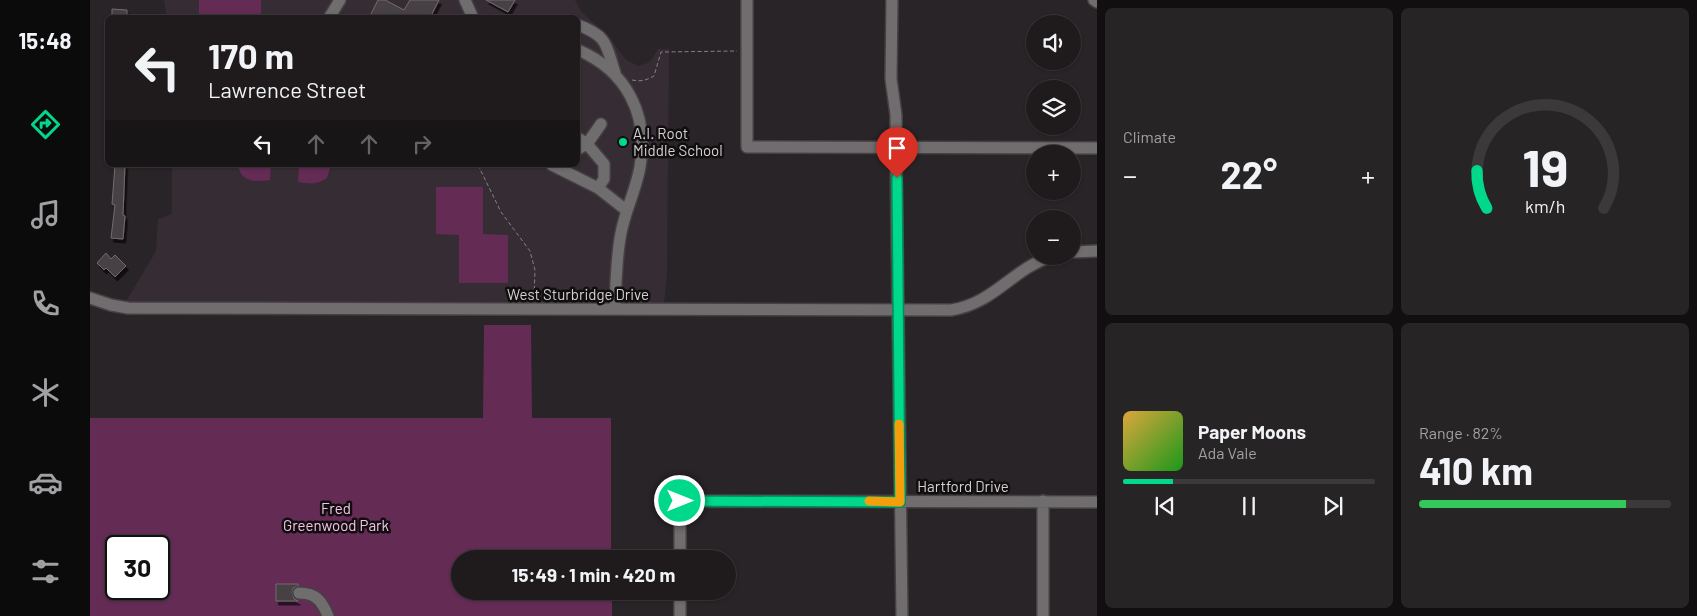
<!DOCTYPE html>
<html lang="en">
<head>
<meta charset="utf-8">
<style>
	:root { --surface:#1f1b1d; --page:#272426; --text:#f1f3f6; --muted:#a1a1a4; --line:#3c393b; --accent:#00d98c }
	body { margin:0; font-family:Barlow,sans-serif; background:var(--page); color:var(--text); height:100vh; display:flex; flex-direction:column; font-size:19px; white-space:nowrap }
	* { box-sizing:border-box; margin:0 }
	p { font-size:16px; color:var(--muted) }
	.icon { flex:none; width:28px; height:28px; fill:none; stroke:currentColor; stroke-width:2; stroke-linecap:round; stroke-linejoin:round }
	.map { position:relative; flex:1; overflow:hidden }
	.side { display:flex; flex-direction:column; gap:8px; padding:8px; background:#110f10; width:600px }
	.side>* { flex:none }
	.top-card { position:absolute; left:15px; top:15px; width:475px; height:152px; border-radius:8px; box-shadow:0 1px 4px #0004,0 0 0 1px var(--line); background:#1f1b1d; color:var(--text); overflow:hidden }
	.buttons { position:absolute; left:936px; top:15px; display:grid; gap:10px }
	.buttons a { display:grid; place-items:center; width:55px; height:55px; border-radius:50%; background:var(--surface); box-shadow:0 1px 4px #0004,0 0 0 1px var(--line); font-size:25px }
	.speed { position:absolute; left:15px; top:535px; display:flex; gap:10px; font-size:25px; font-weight:700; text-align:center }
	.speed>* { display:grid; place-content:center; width:65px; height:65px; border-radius:50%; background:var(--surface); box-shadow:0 1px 4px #0004,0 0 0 1px var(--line); line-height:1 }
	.speed .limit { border:2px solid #111; border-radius:8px; background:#fff; color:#111 }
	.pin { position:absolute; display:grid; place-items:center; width:42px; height:42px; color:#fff; margin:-51px -21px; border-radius:50% 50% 50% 0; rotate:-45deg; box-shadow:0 0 5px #0007 }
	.pin .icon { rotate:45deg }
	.me { position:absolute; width:55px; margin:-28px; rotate:90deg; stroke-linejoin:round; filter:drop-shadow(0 0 4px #0008) }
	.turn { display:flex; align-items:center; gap:18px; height:105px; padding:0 20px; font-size:22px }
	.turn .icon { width:65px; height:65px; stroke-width:2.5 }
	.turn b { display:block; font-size:35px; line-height:42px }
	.lanes { display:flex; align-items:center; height:48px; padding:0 20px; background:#0003; justify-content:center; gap:25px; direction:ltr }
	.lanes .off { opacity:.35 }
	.big { font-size:38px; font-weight:700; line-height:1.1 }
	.side .tile { flex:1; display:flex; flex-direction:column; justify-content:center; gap:8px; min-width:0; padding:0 18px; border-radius:8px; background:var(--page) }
	.side .dial { align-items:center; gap:0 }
	.dial svg { height:130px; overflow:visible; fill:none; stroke:var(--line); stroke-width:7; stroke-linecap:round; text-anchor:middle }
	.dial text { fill:var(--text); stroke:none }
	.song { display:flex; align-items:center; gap:15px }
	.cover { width:60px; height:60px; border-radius:8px; background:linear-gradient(135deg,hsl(40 70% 55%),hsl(120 70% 35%)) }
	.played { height:5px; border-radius:2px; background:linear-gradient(90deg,var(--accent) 20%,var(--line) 20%) }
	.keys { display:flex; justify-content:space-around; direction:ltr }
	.heat { display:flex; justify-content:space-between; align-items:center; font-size:28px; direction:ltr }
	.charge { height:8px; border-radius:4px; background:linear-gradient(90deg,#34c759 82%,var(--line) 0) }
	.side .tiles { flex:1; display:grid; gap:8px; grid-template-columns:repeat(2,1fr) }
	.trip { position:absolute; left:361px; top:550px; width:285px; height:50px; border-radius:25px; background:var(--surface); box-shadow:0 1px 4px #0004,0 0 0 1px var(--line); font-weight:700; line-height:50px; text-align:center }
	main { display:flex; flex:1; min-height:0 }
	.tab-bar { display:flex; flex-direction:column; width:90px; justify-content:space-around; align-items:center; background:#0c0b0c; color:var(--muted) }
	.tab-bar .icon { width:35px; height:35px }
	.tab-bar .selected { color:var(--accent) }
	.tab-bar b { font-size:22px; color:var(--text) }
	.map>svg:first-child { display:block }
	.built { fill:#362c33 }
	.green { fill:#642b55; fill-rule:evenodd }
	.building { fill:#474145; stroke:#726b6f; filter:url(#shadow) }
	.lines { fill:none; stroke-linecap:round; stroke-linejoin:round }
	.minor-casing { stroke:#454043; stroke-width:14 }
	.path { stroke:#858183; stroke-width:1; stroke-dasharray:4 2.5; stroke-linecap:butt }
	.minor { stroke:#706d6f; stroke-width:11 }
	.route-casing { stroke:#008d5b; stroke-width:12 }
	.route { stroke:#00d98c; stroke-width:9 }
	.slow { stroke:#f59e0b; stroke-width:9 }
	.poi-dot { fill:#00d98c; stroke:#100e0f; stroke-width:2 }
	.labels { text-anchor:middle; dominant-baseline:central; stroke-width:5; stroke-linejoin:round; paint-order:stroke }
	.poi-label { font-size:15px; fill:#d5d1d3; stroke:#100e0f; text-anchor:start }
	.street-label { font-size:15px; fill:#d5d1d3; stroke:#100e0f }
	.park-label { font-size:15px; fill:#f9c2e7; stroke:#100e0f }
</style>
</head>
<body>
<main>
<nav class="tab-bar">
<b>15:48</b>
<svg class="icon selected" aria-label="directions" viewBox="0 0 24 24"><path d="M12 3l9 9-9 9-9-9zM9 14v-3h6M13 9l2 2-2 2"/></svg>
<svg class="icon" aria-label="music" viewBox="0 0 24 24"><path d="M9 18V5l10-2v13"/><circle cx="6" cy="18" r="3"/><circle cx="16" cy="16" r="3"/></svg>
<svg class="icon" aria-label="phone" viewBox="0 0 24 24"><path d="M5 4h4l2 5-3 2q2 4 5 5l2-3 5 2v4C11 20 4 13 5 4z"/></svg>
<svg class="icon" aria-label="climate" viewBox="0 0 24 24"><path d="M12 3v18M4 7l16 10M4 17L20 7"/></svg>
<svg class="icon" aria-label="car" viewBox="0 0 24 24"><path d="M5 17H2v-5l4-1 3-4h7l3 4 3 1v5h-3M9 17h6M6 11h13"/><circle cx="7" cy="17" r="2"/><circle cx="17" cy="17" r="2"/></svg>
<svg class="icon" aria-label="filters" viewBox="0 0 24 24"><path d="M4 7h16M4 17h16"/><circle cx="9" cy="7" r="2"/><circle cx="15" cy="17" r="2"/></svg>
</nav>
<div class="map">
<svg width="1007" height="616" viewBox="0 0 1007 616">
	<defs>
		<filter id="shadow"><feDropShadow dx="2.5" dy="4" stdDeviation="0" flood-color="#0009"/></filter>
	</defs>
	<rect width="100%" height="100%" fill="#292427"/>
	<path class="built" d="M74 0H485L491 11 519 37 536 60 549 66 560 62 568 49H579L577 274 574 304 452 302 35 303 66 251 68 219 82 214V165H488V18H77Z"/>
	<path class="green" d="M109 0H171V17H109Z
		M148 165H181L180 180C166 182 151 183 148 165Z
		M209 165H241L237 178C228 185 218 184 208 182Z
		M346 187H393V234L418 235V283H369V235L346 234Z
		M394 325H441L442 418H521V559H370V591H575L576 598H522V616H0V418H393ZM26 546H69V589H26Z"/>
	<path class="building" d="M288 0H295L314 10 320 0H349L340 18H279Z
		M396 0H425L418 12Z
		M22 9 37 10V17H22Z
		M25 165H35L33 215 35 216 33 239 21 238 25 205 22 204Z
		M16 253 21 259 25 255 36 266 25 277 16 268 14 270 7 263Z
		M186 584H208V586L203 588 202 593 204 599 208 601H186Z"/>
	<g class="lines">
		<g class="minor-casing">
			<path id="minor" d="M375 0 383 18
				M657 0V147L1007 148
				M802 0 801 79 806 115V149
				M1004 0 1007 2
				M239 18 250 0
				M488 25C518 36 516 45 525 73
				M488 50C537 71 559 115 550 167 546 190 535 211 531 233 526 258 526 284 525 309
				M488 138 497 144 514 164V179L508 188
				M488 149 497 144 511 124
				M806 158 812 616
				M462 165 508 188 536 210
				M982 252 1007 251
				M0 298 21 305 38 308 861 310C905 303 922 269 962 256
				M590 559V501L1007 502
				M590 591V616
				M209 593C226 593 232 601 238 616
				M953 615V501"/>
		</g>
		<path class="path" d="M542 80C551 82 557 80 564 76L571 52 647 51
			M388 165 411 212 440 251 445 270 444 298"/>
		<use href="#minor" class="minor"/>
	</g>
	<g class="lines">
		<g class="route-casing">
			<path id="route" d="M590 501 810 502 807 178"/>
		</g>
		<use href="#route" class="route"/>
		<path class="slow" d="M779 501 810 502 809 424"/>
	</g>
	<circle class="poi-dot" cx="533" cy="142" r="5"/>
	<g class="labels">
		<g class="poi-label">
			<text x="543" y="133">A.I. Root<tspan x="543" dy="17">Middle School</tspan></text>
		</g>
		<g class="street-label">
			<text x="488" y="294">West Sturbridge Drive</text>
			<text x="873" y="486">Hartford Drive</text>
		</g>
		<g class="park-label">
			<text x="246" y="508">Fred<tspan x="246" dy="17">Greenwood Park</tspan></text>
		</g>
	</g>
</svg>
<div class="buttons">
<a><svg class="icon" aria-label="sound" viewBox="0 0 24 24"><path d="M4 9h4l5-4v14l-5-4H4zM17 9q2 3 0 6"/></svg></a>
<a><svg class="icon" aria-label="layers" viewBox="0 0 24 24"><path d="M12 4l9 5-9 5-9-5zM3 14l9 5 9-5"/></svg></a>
<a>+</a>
<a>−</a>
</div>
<div class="speed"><div class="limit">30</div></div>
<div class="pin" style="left:807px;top:178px;background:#d93025"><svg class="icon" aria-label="arrive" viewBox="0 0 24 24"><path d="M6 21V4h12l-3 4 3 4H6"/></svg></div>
<svg class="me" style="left:590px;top:501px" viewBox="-20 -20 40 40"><circle r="17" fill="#00d98c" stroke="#fff" stroke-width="3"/><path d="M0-11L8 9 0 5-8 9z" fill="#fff"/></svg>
<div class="trip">15:49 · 1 min · 420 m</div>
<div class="top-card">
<div class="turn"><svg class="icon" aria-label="left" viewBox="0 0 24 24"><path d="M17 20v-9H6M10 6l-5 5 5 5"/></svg><div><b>170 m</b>Lawrence Street</div></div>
<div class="lanes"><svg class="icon" aria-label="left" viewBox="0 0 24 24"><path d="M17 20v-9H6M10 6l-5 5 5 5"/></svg><svg class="icon off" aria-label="ahead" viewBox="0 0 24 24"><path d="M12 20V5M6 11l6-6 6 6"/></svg><svg class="icon off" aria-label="ahead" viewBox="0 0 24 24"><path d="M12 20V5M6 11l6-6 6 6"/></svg><svg class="icon off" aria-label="right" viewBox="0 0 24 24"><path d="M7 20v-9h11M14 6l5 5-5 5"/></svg></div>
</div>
</div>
<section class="side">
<div class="tiles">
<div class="tile"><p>Climate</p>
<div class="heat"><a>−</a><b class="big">22°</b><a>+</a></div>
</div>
<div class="tile dial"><svg viewBox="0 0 100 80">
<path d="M14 69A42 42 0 1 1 86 69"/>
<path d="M14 69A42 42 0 0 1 8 46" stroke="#00d98c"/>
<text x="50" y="56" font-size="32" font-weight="700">19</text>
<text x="50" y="72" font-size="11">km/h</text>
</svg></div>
<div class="tile">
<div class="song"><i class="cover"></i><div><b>Paper Moons</b><p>Ada Vale</p></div></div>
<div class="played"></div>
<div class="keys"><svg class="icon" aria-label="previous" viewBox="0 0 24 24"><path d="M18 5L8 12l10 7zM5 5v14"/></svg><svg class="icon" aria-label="pause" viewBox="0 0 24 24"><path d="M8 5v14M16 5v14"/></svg><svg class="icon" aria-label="next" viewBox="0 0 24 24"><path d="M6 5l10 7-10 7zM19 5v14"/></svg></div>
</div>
<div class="tile"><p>Range · 82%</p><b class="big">410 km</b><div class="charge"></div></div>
</div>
</section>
</main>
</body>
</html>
